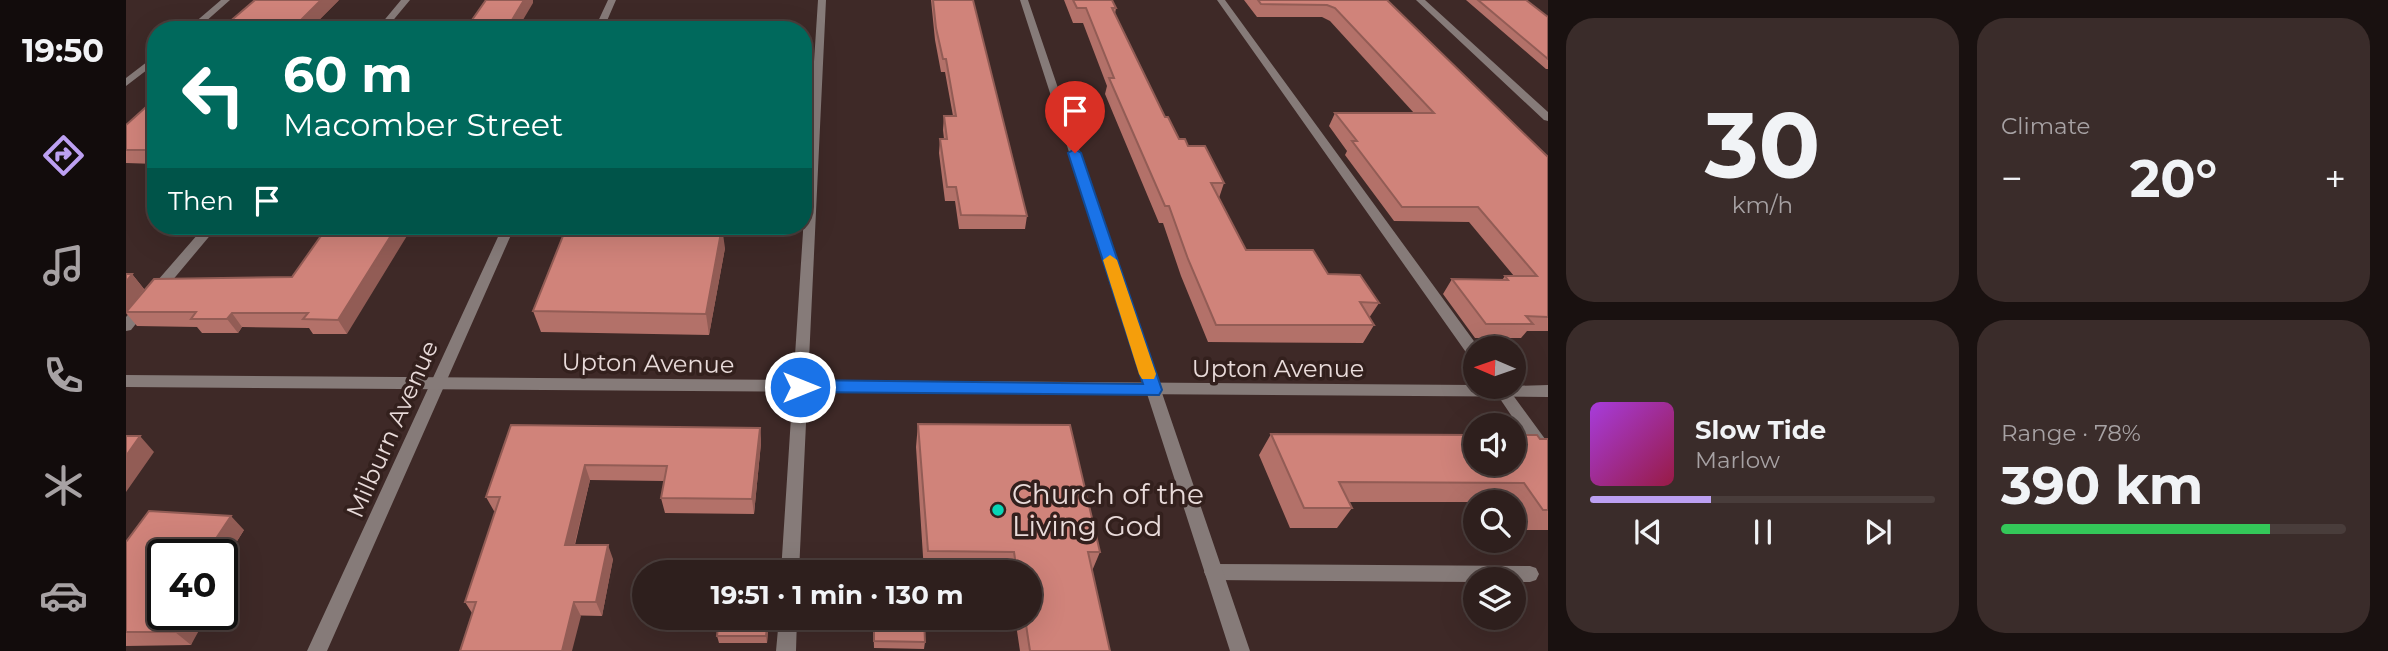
<!DOCTYPE html>
<html lang="en">
<head>
<meta charset="utf-8">
<style>
	:root { --surface:#2e1f1d; --page:#3a2c2a; --text:#f1f3f6; --muted:#a7a2a4; --line:#493d3b; --accent:#bca0f2 }
	body { margin:0; font-family:Montserrat,sans-serif; background:var(--page); color:var(--text); height:100vh; display:flex; flex-direction:column; font-size:26px; white-space:nowrap }
	* { box-sizing:border-box; margin:0 }
	p { font-size:23px; color:var(--muted) }
	.icon { flex:none; width:38px; height:38px; fill:none; stroke:currentColor; stroke-width:2; stroke-linecap:round; stroke-linejoin:round }
	.map { position:relative; flex:1; overflow:hidden }
	.details { display:flex; flex-direction:column; gap:18px; padding:18px; background:#191110; width:840px }
	.details>* { flex:none }
	.hud { position:absolute; left:21px; top:21px; width:665px; height:214px; border-radius:28px; box-shadow:0 7px 28px #0002,0 0 0 2px var(--line); background:#00695c; color:#fff; overflow:hidden }
	.needle { width:46px; rotate:272deg }
	.controls { position:absolute; left:1337px; top:336px; display:grid; gap:14px }
	.controls a { display:grid; place-items:center; width:63px; height:63px; border-radius:50%; background:var(--surface); box-shadow:0 7px 28px #0002,0 0 0 2px var(--line); font-size:35px }
	.speed { position:absolute; left:21px; top:539px; display:flex; gap:14px; font-size:35px; font-weight:700; text-align:center }
	.speed>* { display:grid; place-content:center; width:91px; height:91px; border-radius:50%; background:var(--surface); box-shadow:0 7px 28px #0002,0 0 0 2px var(--line); line-height:1 }
	.speed .limit { border:4px solid #111; border-radius:10px; background:#fff; color:#111 }
	.pin { position:absolute; display:grid; place-items:center; width:60px; height:60px; color:#fff; margin:-72px -30px; border-radius:50% 50% 50% 0; rotate:-45deg; box-shadow:0 0 7px #0007 }
	.pin .icon { rotate:45deg }
	.me { position:absolute; width:77px; margin:-38px; rotate:90deg; stroke-linejoin:round; filter:drop-shadow(0 0 5px #0008) }
	.turn { display:flex; align-items:center; gap:24px; height:147px; padding:0 21px; font-size:32px }
	.turn .icon { width:91px; height:91px; stroke-width:2.5 }
	.turn b { display:block; font-size:49px; line-height:60px }
	.then { display:flex; align-items:center; height:66px; padding:0 21px; background:#0003; gap:14px; font-size:26px }
	.big { font-size:52px; font-weight:700; line-height:1.1 }
	.details .widget { flex:1; display:flex; flex-direction:column; justify-content:center; gap:10px; min-width:0; padding:0 24px; border-radius:28px; background:var(--page) }
	.details .dial { align-items:center; gap:0 }
	.dial b { font-size:91px; line-height:1 }
	.song { display:flex; align-items:center; gap:21px }
	.cover { width:84px; height:84px; border-radius:10px; background:linear-gradient(135deg,hsl(280 70% 55%),hsl(340 70% 35%)) }
	.played { height:7px; border-radius:4px; background:linear-gradient(90deg,var(--accent) 35%,var(--line) 35%) }
	.keys { display:flex; justify-content:space-around; direction:ltr }
	.heat { display:flex; justify-content:space-between; align-items:center; font-size:38px; direction:ltr }
	.charge { height:10px; border-radius:5px; background:linear-gradient(90deg,#34c759 78%,var(--line) 0) }
	.details .tiles { flex:1; display:grid; gap:18px; grid-template-columns:repeat(2,1fr) }
	.trip { position:absolute; left:506px; top:560px; width:410px; height:70px; border-radius:35px; background:var(--surface); box-shadow:0 7px 28px #0002,0 0 0 2px var(--line); font-weight:700; line-height:70px; text-align:center }
	main { display:flex; flex:1; min-height:0 }
	.tabs { display:flex; flex-direction:column; width:126px; justify-content:space-around; align-items:center; background:#120c0c; color:var(--muted) }
	.tabs .icon { width:49px; height:49px }
	.tabs .active { color:var(--accent) }
	.tabs b { font-size:32px; color:var(--text) }
	.map>svg:first-child { display:block }
	.lines { fill:none; stroke-linecap:round; stroke-linejoin:round }
	.service { fill:#867b79; fill-rule:evenodd }
	.minor { fill:#867b79; fill-rule:evenodd }
	.tertiary { fill:#867b79; fill-rule:evenodd }
	.wall { fill:#b37169 }
	.shaded-wall { fill:#925c55 }
	.building { fill:#d0837a; stroke:#925c55; stroke-width:2 }
	.route { fill:#1a73e8; stroke:#114b97; stroke-width:2 }
	.slow { fill:#f59e0b }
	.poi-dot { fill:#08d5b5; stroke:#33201d; stroke-width:2.5 }
	.labels { text-anchor:middle; dominant-baseline:central; stroke-width:7; stroke-linejoin:round; paint-order:stroke }
	.street-label { font-size:24px; fill:#e9dbda; stroke:#33201d }
	.near-poi-label { font-size:28px; fill:#e9dbda; stroke:#33201d; text-anchor:start }
</style>
</head>
<body>
<main>
<nav class="tabs">
<b>19:50</b>
<svg class="icon active" aria-label="directions" viewBox="0 0 24 24"><path d="M12 3l9 9-9 9-9-9zM9 14v-3h6M13 9l2 2-2 2"/></svg>
<svg class="icon" aria-label="music" viewBox="0 0 24 24"><path d="M9 18V5l10-2v13"/><circle cx="6" cy="18" r="3"/><circle cx="16" cy="16" r="3"/></svg>
<svg class="icon" aria-label="phone" viewBox="0 0 24 24"><path d="M5 4h4l2 5-3 2q2 4 5 5l2-3 5 2v4C11 20 4 13 5 4z"/></svg>
<svg class="icon" aria-label="climate" viewBox="0 0 24 24"><path d="M12 3v18M4 7l16 10M4 17L20 7"/></svg>
<svg class="icon" aria-label="car" viewBox="0 0 24 24"><path d="M5 17H2v-5l4-1 3-4h7l3 4 3 1v5h-3M9 17h6M6 11h13"/><circle cx="7" cy="17" r="2"/><circle cx="17" cy="17" r="2"/></svg>
</nav>
<div class="map">
<svg width="1422" height="651" viewBox="0 0 1422 651">
	<rect width="100%" height="100%" fill="#3e2927"/>
	<g class="lines">
		<path class="service" d="M275 0H284L259 30H250Z
			M692 0H700L673 572H655Z
			M1091 0H1099L1353 348H1349V359L1344 358Z
			M79 226H92L35 294H25L23 291 25 288Z
			M17 301 24 306 5 330 0 331V317L12 303Z
			M1366 387H1381L1422 443V463L1416 461Z
			M1087 564 1404 566 1410 568 1413 574 1410 580 1404 582H1388V579H1349V582L1087 580 1081 578 1078 572 1081 566Z
			M653 618H671L670 651H650Z"/>
		<path class="minor" d="M95 0H104L70 30H60Z
			M482 0H490L477 30H468Z
			M894 0H902L1124 651H1104Z
			M1290 0H1299L1422 112V121L1418 120Z
			M30 55V63L0 86V78Z
			M377 226H389L201 651H181Z"/>
		<path class="tertiary" d="M0 375 1349 385V387L1422 385V397L0 387Z"/>
	</g>
	<path class="wall" d="M213 0 183 30H94Z
		M805 0H847L901 216 899 229H833L829 201H819L813 153 814 139H818L817 130 818 116H827L819 72H815L809 40Z
		M938 0H986L990 8 989 14 1039 117 1053 139 1062 146 1098 183 1093 198 1120 250 1202 274 1253 303 1243 318 1248 325 1237 343 1082 342 1055 276 1037 223H1033L979 94 981 86 957 23H947Z
		M1118 0H1261L1422 157V331H1401L1395 338H1349L1317 294 1326 279 1376 280 1379 276H1388L1343 222 1268 221 1219 155 1221 151 1203 126 1209 113H1288L1204 21 1196 17H1131Z
		M1340 0H1400L1422 17V69H1420Z
		M30 98V164L0 163V125Z
		M202 226 221 334H187L183 328 116 327 112 333H76L71 327 11 326 0 313V274H6L18 289 166 277Z
		M599 248 583 335 415 332 407 311Z
		M792 424 974 552 966 571 984 651H894L889 618H903V572H798L790 447Z
		M385 425 634 428 635 443 628 514 539 513 535 498 538 481 464 480 449 545 487 559 476 616 346 613 339 602 370 511H368L360 497Z
		M1145 434 1422 439V530H1396L1388 518V502H1223L1226 508 1211 528H1164L1133 455Z
		M118 530 96 565V555L65 645 0 646V542Z
		M643 618 641 643H593L591 636Z
		M747 618H798L799 642 798 649 748 648Z"/>
	<path class="shaded-wall" d="M195 0H213L183 30H175L172 23Z
		M398 0H407V3L391 30H380Z
		M163 23 166 30H155Z
		M271 226H287L221 334 212 320Z
		M596 227 599 248 583 335 580 314Z
		M6 274 18 289 0 313V282Z
		M106 313 116 327 112 333 101 319Z
		M634 428 635 443 628 514 626 499Z
		M14 436 28 452 0 492V456Z
		M459 465 464 480 445 559 439 545Z
		M105 516 118 530 96 565V555H79Z
		M482 545 487 559 476 616 470 602Z
		M448 602 455 616 446 651H436Z
		M59 614H82L65 645 49 632Z
		M642 618H643L641 643 640 636Z"/>
	<path class="building" d="M129 0H195L172 23H163L155 30H94Z
		M360 0H398L380 30H339Z
		M807 0H847L901 216 835 215 830 187H821L814 139H821L818 116H830L820 59H817L810 28Z
		M947 0H986L990 8H986L1039 117H1042L1053 139H1059L1062 146H1079L1098 183H1085L1120 250H1187L1202 274 1234 275 1253 303 1234 302 1248 325H1090L1062 259 1043 206H1039L983 78H988L960 8H951Z
		M1132 0H1261L1422 157V317L1400 316 1407 324H1360L1326 279 1382 280 1379 276H1411L1352 207H1276L1226 141H1231L1209 113H1308L1209 8 1201 5 1135 4Z
		M1352 0H1400L1422 17V59Z
		M30 98V147L27 150H0V125Z
		M202 226H271L212 320 177 319 182 313H106L101 319H65L70 312H0L28 279 166 277Z
		M441 226 596 227 580 314 407 311Z
		M0 274H6L0 282Z
		M792 424 944 425 974 552H962L984 651H904L899 618H903V572H891L888 552 802 551Z
		M385 425 634 428 626 499 535 498 541 466 459 465 439 545H482L470 602H448L436 651H334L350 602H339L374 497H360Z
		M1145 434 1349 435V464H1388V435H1411L1414 439H1422V510H1417L1398 483 1213 482 1226 508H1178Z
		M0 436H14L0 456Z
		M23 511 105 516 79 555H37V614H59L49 632H0V542Z
		M593 618H642L640 636H591Z
		M748 618H798L799 642 748 641Z"/>
	<path class="route" d="M949 149 955 153 1036 390 1033 395 668 392 665 387 668 382 674 380 1017 384 942 153Z"/>
	<path class="slow" d="M984 255 991 260 1030 374 1028 379H1016L1013 374 977 260Z"/>
	<circle class="poi-dot" cx="872" cy="510" r="7"/>
	<g class="labels">
		<g class="street-label">
			<text transform="translate(522 363) rotate(1)">Upton Avenue</text>
			<text x="1152" y="368">Upton Avenue</text>
			<text transform="translate(266 429) rotate(-66)">Milburn Avenue</text>
		</g>
		<g class="near-poi-label">
			<text x="886" y="494">Church of the<tspan x="886" dy="32">Living God</tspan></text>
		</g>
	</g>
</svg>
<div class="controls">
<a><svg class="needle" viewBox="-14 -14 28 28"><path d="M0-13l5 13h-10z" fill="#e53935"/><path d="M0 13l5-13h-10z" fill="#a7a2a4"/></svg></a>
<a><svg class="icon" aria-label="sound" viewBox="0 0 24 24"><path d="M4 9h4l5-4v14l-5-4H4zM17 9q2 3 0 6"/></svg></a>
<a><svg class="icon" aria-label="search" viewBox="0 0 24 24"><circle cx="10" cy="10" r="6"/><path d="M15 15l6 6"/></svg></a>
<a><svg class="icon" aria-label="layers" viewBox="0 0 24 24"><path d="M12 4l9 5-9 5-9-5zM3 14l9 5 9-5"/></svg></a>
</div>
<div class="speed"><div class="limit">40</div></div>
<div class="pin" style="left:949px;top:153px;background:#d93025"><svg class="icon" aria-label="arrive" viewBox="0 0 24 24"><path d="M6 21V4h12l-3 4 3 4H6"/></svg></div>
<svg class="me" style="left:674px;top:387px" viewBox="-20 -20 40 40"><circle r="17" fill="#1a73e8" stroke="#fff" stroke-width="3"/><path d="M0-11L8 9 0 5-8 9z" fill="#fff"/></svg>
<div class="trip">19:51 · 1 min · 130 m</div>
<div class="hud">
<div class="turn"><svg class="icon" aria-label="left" viewBox="0 0 24 24"><path d="M17 20v-9H6M10 6l-5 5 5 5"/></svg><div><b>60 m</b>Macomber Street</div></div>
<div class="then">Then<svg class="icon" aria-label="arrive" viewBox="0 0 24 24"><path d="M6 21V4h12l-3 4 3 4H6"/></svg></div>
</div>
</div>
<section class="details">
<div class="tiles">
<div class="widget dial"><b>30</b><p>km/h</p></div>
<div class="widget"><p>Climate</p>
<div class="heat"><a>−</a><b class="big">20°</b><a>+</a></div>
</div>
<div class="widget">
<div class="song"><i class="cover"></i><div><b>Slow Tide</b><p>Marlow</p></div></div>
<div class="played"></div>
<div class="keys"><svg class="icon" aria-label="previous" viewBox="0 0 24 24"><path d="M18 5L8 12l10 7zM5 5v14"/></svg><svg class="icon" aria-label="pause" viewBox="0 0 24 24"><path d="M8 5v14M16 5v14"/></svg><svg class="icon" aria-label="next" viewBox="0 0 24 24"><path d="M6 5l10 7-10 7zM19 5v14"/></svg></div>
</div>
<div class="widget"><p>Range · 78%</p><b class="big">390 km</b><div class="charge"></div></div>
</div>
</section>
</main>
</body>
</html>
